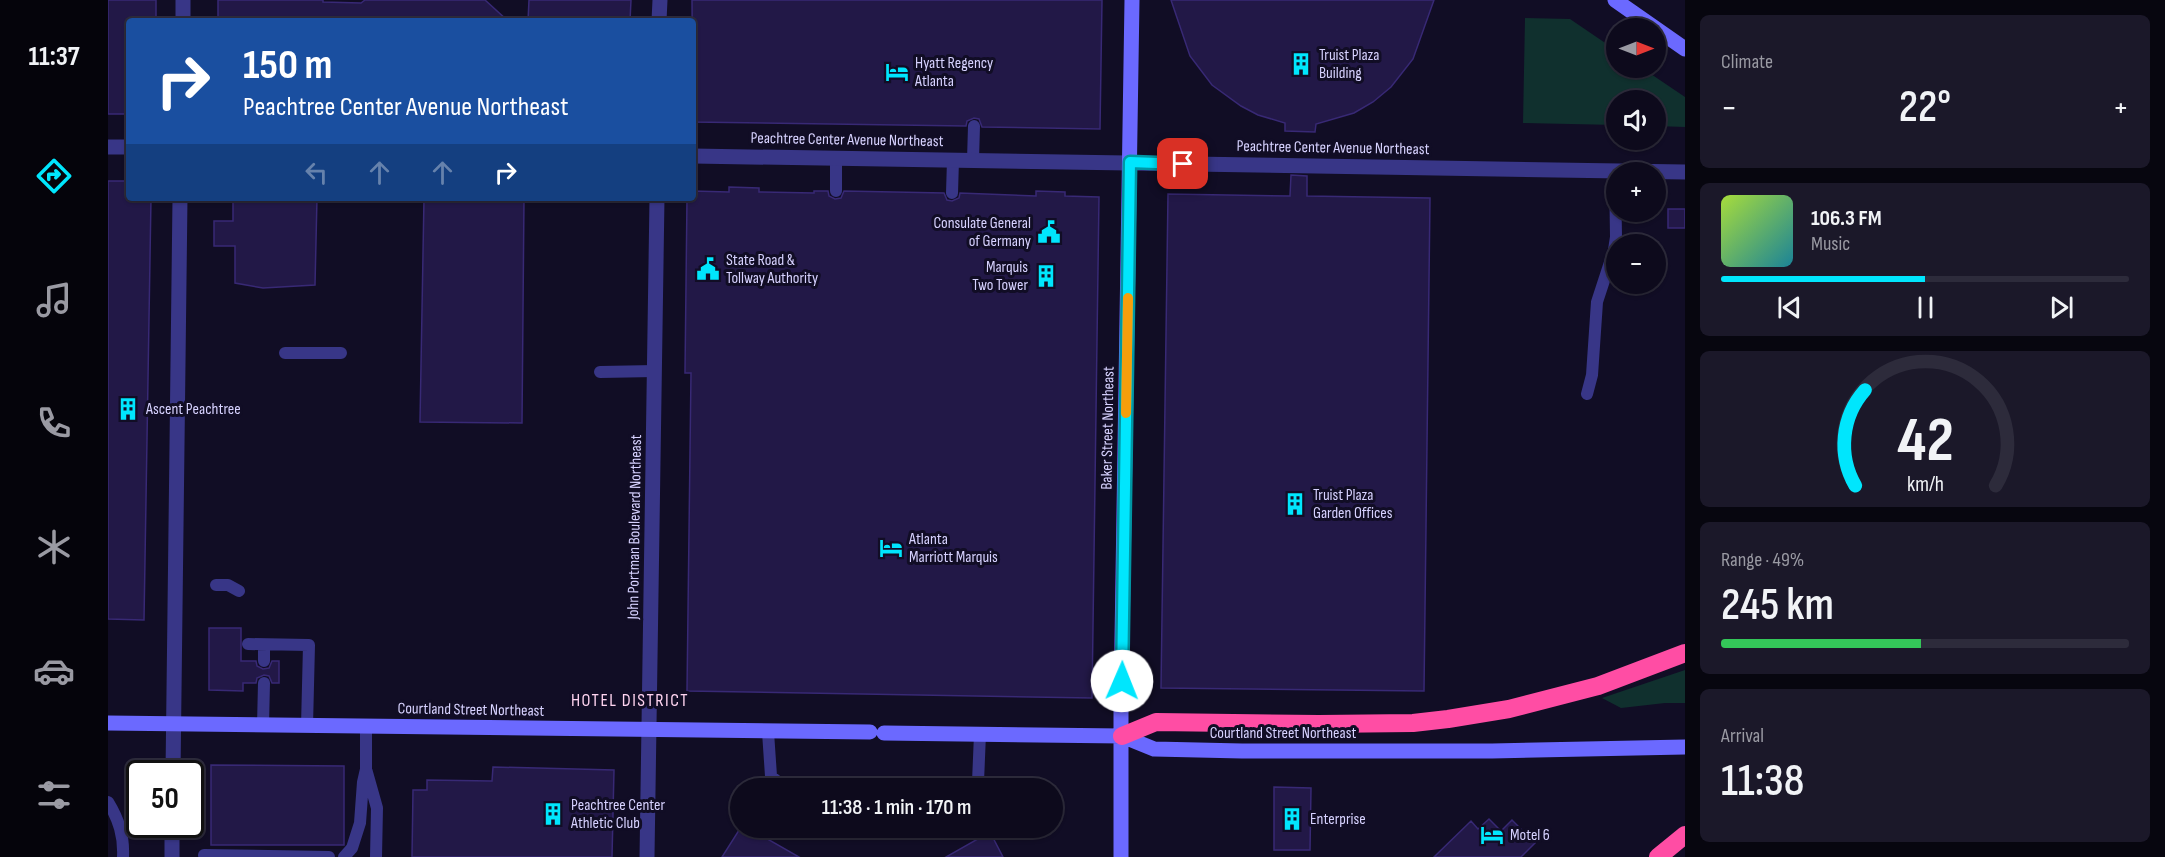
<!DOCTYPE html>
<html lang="en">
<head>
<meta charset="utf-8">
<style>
	:root { --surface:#0d0a1c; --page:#1b1829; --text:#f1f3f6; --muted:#9a9aa3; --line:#2d2b3b; --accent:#00e6fd }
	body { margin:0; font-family:"Sofia Sans Condensed",sans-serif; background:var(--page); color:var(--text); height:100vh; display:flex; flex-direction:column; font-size:22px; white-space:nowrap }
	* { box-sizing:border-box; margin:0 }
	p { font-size:20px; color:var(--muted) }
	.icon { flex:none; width:33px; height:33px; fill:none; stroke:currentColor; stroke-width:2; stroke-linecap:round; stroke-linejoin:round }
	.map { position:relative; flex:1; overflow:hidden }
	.sheet { display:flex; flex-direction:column; gap:15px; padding:15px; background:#07060f; width:480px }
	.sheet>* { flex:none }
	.hud { position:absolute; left:18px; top:18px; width:570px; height:183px; border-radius:6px; box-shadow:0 2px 4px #0004,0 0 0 2px var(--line); background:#1a4fa0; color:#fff; overflow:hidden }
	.needle { width:39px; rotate:90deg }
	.fabs { position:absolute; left:1498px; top:18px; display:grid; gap:12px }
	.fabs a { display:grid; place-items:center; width:60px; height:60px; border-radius:50%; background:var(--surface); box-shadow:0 2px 4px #0004,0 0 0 2px var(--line); font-size:30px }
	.speed { position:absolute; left:18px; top:760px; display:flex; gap:12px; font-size:30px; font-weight:700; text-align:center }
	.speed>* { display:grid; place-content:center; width:78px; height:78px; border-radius:50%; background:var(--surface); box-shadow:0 2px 4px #0004,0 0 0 2px var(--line); line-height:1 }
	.speed .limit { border:3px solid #111; border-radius:9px; background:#fff; color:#111 }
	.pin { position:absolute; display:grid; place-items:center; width:51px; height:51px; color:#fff; margin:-26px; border-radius:12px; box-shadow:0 3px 9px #0006 }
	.me { position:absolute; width:66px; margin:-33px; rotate:1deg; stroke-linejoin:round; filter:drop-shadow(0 0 4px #0008) }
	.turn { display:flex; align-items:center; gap:21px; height:126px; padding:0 18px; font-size:27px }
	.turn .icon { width:78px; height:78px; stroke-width:2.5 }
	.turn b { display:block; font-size:42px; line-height:51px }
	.lanes { display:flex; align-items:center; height:57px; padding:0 18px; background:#0003; justify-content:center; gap:30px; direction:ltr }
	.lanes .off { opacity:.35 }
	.big { font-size:45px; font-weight:600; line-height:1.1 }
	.sheet .tile { flex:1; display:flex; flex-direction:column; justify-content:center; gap:9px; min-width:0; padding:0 21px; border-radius:9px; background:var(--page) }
	.sheet .dial { align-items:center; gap:0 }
	.dial svg { height:156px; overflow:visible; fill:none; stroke:var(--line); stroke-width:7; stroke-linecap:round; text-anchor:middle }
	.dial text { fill:var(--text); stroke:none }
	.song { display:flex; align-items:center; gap:18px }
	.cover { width:72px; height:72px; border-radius:9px; background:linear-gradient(135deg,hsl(80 70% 55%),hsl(190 70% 35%)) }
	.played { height:6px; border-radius:3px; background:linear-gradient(90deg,var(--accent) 50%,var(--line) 50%) }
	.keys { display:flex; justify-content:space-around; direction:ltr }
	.heat { display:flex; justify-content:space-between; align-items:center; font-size:33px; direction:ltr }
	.charge { height:9px; border-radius:4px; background:linear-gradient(90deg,#34c759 49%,var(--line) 0) }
	.trip { position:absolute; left:622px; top:778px; width:333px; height:60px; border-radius:30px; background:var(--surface); box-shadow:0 2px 4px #0004,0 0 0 2px var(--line); font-weight:600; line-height:60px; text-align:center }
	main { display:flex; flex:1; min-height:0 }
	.tab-bar { display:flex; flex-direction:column; width:108px; justify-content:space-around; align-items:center; background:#05040b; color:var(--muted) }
	.tab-bar .icon { width:42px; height:42px }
	.tab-bar .on { color:var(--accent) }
	.tab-bar b { font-size:27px; color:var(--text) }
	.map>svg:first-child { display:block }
	.green { fill:#10302e }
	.building { fill:#221847; stroke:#382975; stroke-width:1.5 }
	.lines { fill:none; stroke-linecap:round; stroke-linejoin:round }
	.service { stroke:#383687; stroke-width:12 }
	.tertiary { stroke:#383687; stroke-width:15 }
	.secondary { stroke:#6b69ff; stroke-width:15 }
	.motorway { stroke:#ff4da4; stroke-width:18 }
	.route-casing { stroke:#0096a4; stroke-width:15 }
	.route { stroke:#00e6fd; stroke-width:10 }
	.slow { stroke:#f59e0b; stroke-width:10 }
	.labels { text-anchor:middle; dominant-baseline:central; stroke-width:6; stroke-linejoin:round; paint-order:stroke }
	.poi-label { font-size:16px; fill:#d7d2ff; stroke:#110d25; text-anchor:start }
	.street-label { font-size:16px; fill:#d7d2ff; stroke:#110d25 }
	.neighbourhood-label { font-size:18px; letter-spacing:1.5px; fill:#ffd4f0; stroke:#110d25 }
</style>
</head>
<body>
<main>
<nav class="tab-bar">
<b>11:37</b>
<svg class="icon on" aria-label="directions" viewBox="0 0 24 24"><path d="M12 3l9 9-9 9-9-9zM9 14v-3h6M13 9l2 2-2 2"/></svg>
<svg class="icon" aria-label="music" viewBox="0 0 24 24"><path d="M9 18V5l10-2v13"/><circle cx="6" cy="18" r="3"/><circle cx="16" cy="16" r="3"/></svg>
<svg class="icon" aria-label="phone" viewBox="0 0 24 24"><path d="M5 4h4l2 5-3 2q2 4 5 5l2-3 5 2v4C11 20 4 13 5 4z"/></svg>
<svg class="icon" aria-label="climate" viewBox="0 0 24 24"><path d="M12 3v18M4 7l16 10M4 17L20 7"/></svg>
<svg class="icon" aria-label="car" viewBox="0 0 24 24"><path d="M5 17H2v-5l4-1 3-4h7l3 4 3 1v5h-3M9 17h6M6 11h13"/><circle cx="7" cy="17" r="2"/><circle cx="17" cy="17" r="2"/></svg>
<svg class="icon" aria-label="filters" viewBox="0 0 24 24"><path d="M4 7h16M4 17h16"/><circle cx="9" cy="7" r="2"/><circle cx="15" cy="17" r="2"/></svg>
</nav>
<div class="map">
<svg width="1577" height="857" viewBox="0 0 1577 857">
	<rect width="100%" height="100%" fill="#110d25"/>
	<path class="green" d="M1417 18 1462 19 1509 51V68H1534L1577 97V127L1548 126V100H1509V125L1415 123Z
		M1577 670V703H1557L1513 708 1494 698Z"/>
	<path class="building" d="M0 0H48V21H21V114H0Z
		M110 0H215V2L253 3 257 0H377L400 21H110Z
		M421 0H523L522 21H420Z
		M584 0H994L992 129 874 127 871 119 866 118 859 121 858 126 585 122Z
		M1063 0H1326L1305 59 1283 87 1265 102 1246 113 1208 124 1207 132 1177 131V123L1150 115 1133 106 1104 85 1082 56Z
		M1183 175 1199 176V196L1322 198 1316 691 1053 688 1060 194 1182 196Z
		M0 181H21V198H43L36 620 0 619Z
		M621 187 651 188V192L706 193V191H720L721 196 727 199 733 198 736 191 836 193 839 200 844 201 851 198 852 193 928 196V191L957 192V196L991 197 984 698 579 691 583 373H577L579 198H585V191L621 192Z
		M125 198H209L207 285 155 288 127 283V246H106V221H125Z
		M316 198H416L414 423 312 422Z
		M1560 209H1577V228H1560Z
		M101 628H133V661H148L149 666 155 669 161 668 164 661H171V683H164L161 676 156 675 149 678 148 683H135V691L101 690Z
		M103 765 236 766V845H103Z
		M385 767 506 770 504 857H304L305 790H319V780L384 781Z
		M1166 787 1203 788 1202 850H1166Z
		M1381 819 1393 831 1404 820 1427 843 1413 857H1326L1363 821 1370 829Z
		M633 827 640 828 691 857H614Z
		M882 832 895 857H838Z"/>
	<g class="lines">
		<path class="service" d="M865 160 866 126
			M728 191V158
			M844 193 845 160
			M177 353H233
			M492 372 547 371
			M1479 394 1484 375 1489 302 1506 250 1508 237 1507 171
			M108 585H120L131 591
			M140 644 201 645 199 726
			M156 661V645
			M155 725 156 683
			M660 732 663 776 678 789
			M258 769 269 808 268 857
			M859 789 870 782 872 734
			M0 802C11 820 16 836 15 857
			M721 828 746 829
			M787 830 799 828
			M96 855 221 857
			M236 857 244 848 252 823 255 782 258 769V727"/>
		<path class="tertiary" d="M75 21V0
			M551 21 552 0
			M0 147H21
			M585 156 1577 172
			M65 774 72 198
			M64 857V825
			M539 857 549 198"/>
		<path class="secondary" d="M1507 0 1577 49
			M0 723 762 732
			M776 733 1014 736 1046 749 1134 751H1384L1577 747
			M1013 857V704L1024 0"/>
		<path class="motorway" d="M1014 736 1048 722 1211 724 1305 723 1340 719 1401 709 1490 686 1577 653
			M1550 857 1577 835"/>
	</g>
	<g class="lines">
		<g class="route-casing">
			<path id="route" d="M1014 681 1022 162 1075 164"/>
		</g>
		<use href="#route" class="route"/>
		<path class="slow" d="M1018 413 1020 298"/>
	</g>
	<defs>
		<g id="building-bare" transform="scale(1.8)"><path d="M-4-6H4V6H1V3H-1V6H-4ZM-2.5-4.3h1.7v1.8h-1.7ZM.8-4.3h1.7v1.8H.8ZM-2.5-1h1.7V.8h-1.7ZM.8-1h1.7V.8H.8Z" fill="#00e6fd" stroke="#110d25" stroke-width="2.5" paint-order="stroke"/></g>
		<g id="hotel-bare" transform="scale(1.8)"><path d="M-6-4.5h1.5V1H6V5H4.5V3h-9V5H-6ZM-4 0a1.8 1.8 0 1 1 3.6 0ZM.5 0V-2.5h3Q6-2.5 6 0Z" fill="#00e6fd" stroke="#110d25" stroke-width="2.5" paint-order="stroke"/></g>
		<g id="civic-bare" transform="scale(1.8)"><path d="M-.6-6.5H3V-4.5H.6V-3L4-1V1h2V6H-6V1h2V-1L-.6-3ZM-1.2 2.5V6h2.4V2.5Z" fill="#00e6fd" stroke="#110d25" stroke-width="2.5" paint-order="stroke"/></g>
	</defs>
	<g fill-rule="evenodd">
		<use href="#building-bare" x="1193" y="64"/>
		<use href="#hotel-bare" x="789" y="72"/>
		<use href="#civic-bare" x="941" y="232"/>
		<use href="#civic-bare" x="600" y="269"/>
		<use href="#building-bare" x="938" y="276"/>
		<use href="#building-bare" x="20" y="409"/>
		<use href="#building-bare" x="1187" y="504"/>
		<use href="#hotel-bare" x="783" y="548"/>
		<use href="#building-bare" x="445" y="814"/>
		<use href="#building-bare" x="1184" y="819"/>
		<use href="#hotel-bare" x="1384" y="835"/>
	</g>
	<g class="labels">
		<g class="poi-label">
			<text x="1211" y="55">Truist Plaza<tspan x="1211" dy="18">Building</tspan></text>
			<text x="807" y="63">Hyatt Regency<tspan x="807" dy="18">Atlanta</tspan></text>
			<text x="923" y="223" text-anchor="end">Consulate General<tspan x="923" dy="18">of Germany</tspan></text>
			<text x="618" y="260">State Road &amp;<tspan x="618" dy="18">Tollway Authority</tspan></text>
			<text x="920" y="267" text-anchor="end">Marquis<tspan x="920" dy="18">Two Tower</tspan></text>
			<text x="38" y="409">Ascent Peachtree</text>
			<text x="1205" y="495">Truist Plaza<tspan x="1205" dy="18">Garden Offices</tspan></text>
			<text x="801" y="539">Atlanta<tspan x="801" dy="18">Marriott Marquis</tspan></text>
			<text x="463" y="805">Peachtree Center<tspan x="463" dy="18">Athletic Club</tspan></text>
			<text x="1202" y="819">Enterprise</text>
			<text x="1402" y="835">Motel 6</text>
		</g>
		<g class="street-label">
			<text transform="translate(739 140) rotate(1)">Peachtree Center Avenue Northeast</text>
			<text transform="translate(1225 148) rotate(1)">Peachtree Center Avenue Northeast</text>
			<text transform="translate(1000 428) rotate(-89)">Baker Street Northeast</text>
			<text transform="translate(527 527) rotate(-89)">John Portman Boulevard Northeast</text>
			<text transform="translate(363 710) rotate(1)">Courtland Street Northeast</text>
			<text x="1175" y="733">Courtland Street Northeast</text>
		</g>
		<g class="neighbourhood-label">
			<text x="522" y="700">HOTEL DISTRICT</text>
		</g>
	</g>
</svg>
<div class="fabs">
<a><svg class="needle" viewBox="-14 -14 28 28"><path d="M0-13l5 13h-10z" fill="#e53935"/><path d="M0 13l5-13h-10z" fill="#9a9aa3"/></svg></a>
<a><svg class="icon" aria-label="sound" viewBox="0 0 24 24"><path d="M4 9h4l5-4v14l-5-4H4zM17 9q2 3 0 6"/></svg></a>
<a>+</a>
<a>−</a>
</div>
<div class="speed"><div class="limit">50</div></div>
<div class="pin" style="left:1075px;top:164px;background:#d93025"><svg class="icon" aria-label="arrive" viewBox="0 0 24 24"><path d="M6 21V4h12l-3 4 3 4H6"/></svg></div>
<svg class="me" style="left:1014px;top:681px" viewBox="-20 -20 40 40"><circle r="19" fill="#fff"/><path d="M0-13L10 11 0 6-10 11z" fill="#00e6fd"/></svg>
<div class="trip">11:38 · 1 min · 170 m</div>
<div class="hud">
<div class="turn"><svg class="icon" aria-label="right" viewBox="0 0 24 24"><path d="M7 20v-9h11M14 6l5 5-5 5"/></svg><div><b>150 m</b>Peachtree Center Avenue Northeast</div></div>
<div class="lanes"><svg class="icon off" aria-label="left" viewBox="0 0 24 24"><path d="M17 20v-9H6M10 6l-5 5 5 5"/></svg><svg class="icon off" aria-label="ahead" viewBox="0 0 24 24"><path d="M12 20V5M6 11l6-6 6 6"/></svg><svg class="icon off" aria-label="ahead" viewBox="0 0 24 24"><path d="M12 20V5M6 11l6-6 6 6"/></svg><svg class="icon" aria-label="right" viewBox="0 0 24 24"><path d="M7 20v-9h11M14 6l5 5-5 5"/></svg></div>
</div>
</div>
<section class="sheet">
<div class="tile"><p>Climate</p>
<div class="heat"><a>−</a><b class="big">22°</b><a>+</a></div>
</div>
<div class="tile">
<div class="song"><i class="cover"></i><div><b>106.3 FM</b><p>Music</p></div></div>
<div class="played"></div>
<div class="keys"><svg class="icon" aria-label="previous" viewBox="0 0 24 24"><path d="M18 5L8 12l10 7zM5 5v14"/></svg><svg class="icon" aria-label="pause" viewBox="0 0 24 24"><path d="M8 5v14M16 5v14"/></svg><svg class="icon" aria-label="next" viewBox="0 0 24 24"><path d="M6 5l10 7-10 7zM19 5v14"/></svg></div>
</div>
<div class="tile dial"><svg viewBox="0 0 100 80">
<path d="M14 69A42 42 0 1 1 86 69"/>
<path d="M14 69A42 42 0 0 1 19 20" stroke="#00e6fd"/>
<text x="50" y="56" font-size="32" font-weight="700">42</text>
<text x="50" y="72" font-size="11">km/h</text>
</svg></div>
<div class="tile"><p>Range · 49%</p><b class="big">245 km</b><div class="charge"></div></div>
<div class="tile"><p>Arrival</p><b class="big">11:38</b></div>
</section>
</main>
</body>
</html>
